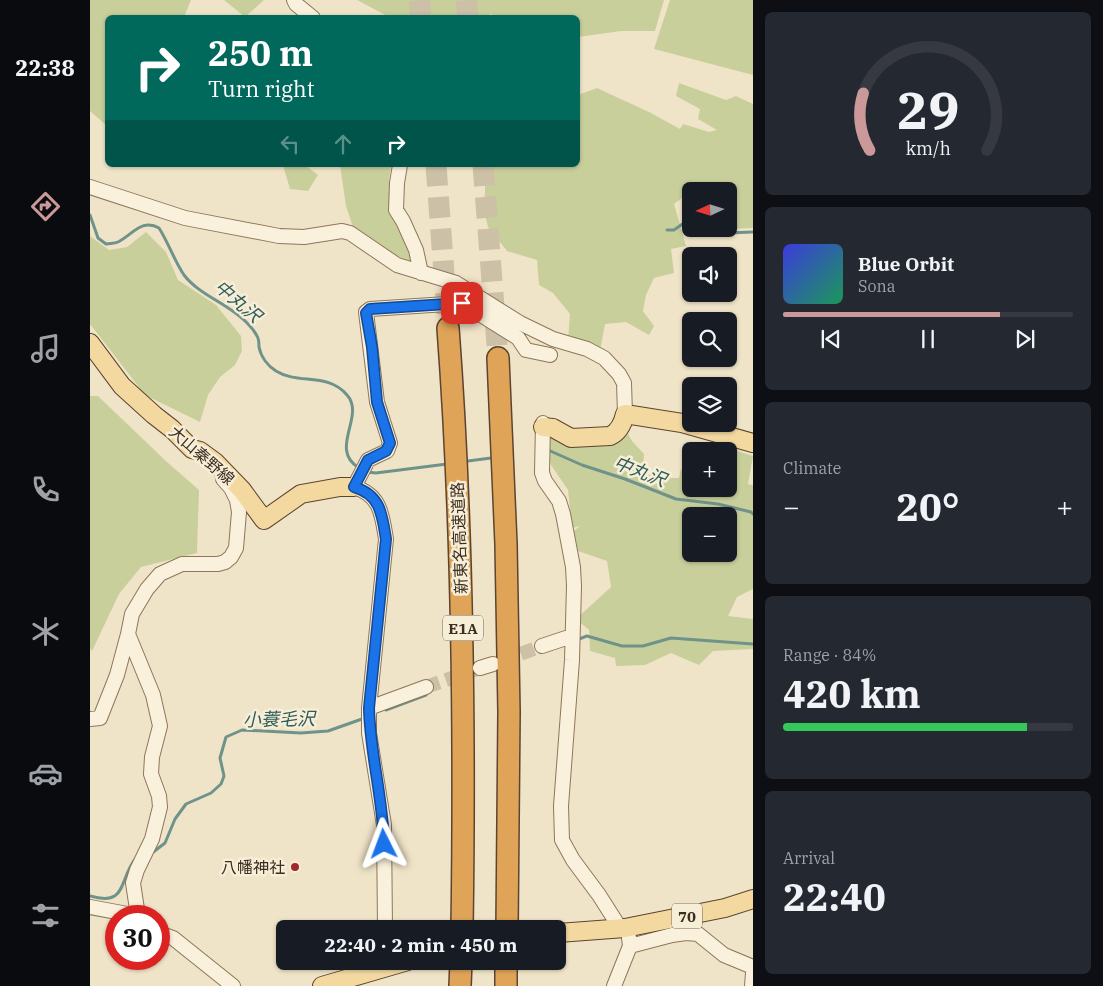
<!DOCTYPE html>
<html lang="en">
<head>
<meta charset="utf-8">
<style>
	:root { --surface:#171b24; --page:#242831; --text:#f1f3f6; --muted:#9ea1a6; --line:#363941; --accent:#cc999b }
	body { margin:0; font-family:"IBM Plex Serif","Noto Sans JP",serif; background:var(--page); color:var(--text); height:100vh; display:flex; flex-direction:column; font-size:19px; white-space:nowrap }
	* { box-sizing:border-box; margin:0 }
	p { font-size:16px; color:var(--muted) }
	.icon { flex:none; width:28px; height:28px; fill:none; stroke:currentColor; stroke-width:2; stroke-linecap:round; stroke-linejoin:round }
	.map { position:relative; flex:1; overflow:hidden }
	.sheet { display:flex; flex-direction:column; gap:12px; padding:12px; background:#0d0f14; width:350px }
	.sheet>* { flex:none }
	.banner { position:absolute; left:15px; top:15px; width:475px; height:152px; border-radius:8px; box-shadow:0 1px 4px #0004; background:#00695c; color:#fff; overflow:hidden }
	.needle { width:32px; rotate:266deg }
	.tools { position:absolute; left:592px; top:182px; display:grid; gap:10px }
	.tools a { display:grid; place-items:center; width:55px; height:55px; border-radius:8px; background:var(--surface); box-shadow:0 1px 4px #0004; font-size:25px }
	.speed { position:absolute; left:15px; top:905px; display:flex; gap:10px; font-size:25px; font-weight:700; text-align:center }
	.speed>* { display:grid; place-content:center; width:65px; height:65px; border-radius:50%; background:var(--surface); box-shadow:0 1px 4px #0004; line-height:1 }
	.speed .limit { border:8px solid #d22; background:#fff; color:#111 }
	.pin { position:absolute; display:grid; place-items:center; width:42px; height:42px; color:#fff; margin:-21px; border-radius:10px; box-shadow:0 2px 8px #0006 }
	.me { position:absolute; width:55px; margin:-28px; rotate:357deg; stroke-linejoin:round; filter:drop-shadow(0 0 4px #0008) }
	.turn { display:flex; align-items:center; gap:18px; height:105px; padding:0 20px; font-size:22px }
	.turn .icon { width:65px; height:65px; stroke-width:2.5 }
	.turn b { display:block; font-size:35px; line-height:42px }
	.lanes { display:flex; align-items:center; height:48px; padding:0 20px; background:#0003; justify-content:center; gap:25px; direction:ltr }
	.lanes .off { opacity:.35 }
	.big { font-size:38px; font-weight:800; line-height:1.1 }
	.sheet .tile { flex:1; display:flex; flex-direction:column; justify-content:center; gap:8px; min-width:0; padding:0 18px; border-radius:8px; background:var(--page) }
	.sheet .dial { align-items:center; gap:0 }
	.dial svg { height:130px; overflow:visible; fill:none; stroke:var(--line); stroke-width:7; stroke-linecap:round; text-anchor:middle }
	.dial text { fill:var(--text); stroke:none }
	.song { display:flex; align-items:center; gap:15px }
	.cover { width:60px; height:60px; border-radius:8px; background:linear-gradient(135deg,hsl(240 70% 55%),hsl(150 70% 35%)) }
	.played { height:5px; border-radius:2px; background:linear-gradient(90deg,var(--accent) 75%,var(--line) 75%) }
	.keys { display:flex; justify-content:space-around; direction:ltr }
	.heat { display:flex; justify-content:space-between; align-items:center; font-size:28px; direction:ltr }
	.charge { height:8px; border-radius:4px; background:linear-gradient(90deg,#34c759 84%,var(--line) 0) }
	.trip { position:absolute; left:186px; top:920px; width:290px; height:50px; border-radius:8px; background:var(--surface); box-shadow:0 1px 4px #0004; font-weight:800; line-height:50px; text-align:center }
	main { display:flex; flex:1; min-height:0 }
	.menu { display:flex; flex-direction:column; width:90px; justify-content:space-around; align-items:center; background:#090b0e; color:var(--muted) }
	.menu .icon { width:35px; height:35px }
	.menu .current { color:var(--accent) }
	.menu b { font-size:22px; color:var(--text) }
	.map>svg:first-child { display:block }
	.green { fill:#c9cf9b; fill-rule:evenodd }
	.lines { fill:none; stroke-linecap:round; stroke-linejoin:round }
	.stream { stroke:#6f938a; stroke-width:3 }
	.minor-tunnel { stroke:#ccc0a6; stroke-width:14; stroke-dasharray:14 7; stroke-linecap:butt }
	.highway-tunnel { stroke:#ccc0a6; stroke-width:21; stroke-dasharray:21 11; stroke-linecap:butt }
	.minor-casing { stroke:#8d765c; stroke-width:16 }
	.major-casing { stroke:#5b4430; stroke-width:20 }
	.highway-casing { stroke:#5b4430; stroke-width:24 }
	.minor { stroke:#faf1dc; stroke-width:14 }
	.major { stroke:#f3d9a0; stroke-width:18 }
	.highway { stroke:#e0a458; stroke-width:21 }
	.route-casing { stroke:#114b97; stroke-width:12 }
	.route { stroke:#1a73e8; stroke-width:9 }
	.poi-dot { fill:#9e2a2b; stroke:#f7eed8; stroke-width:2 }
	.labels { text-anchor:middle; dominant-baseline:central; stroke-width:5; stroke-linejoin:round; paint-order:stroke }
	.shield { fill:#f7eed8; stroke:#756857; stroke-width:1 }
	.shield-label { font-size:15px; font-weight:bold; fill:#3d2e20 }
	.street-label { font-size:16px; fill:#3d2e20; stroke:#f7eed8 }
	.poi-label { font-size:16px; fill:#3d2e20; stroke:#f7eed8; text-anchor:end }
	.water-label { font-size:18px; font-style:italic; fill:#2f5d5a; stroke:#f7eed8 }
</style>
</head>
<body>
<main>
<nav class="menu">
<b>22:38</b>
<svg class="icon current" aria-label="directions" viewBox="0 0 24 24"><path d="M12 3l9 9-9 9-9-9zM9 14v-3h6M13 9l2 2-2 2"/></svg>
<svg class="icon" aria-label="music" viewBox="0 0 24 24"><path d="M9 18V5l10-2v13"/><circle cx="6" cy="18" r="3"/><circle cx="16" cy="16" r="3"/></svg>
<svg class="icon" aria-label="phone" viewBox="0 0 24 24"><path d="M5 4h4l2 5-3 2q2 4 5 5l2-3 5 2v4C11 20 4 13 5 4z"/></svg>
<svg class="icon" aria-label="climate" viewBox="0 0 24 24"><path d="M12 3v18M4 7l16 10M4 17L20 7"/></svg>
<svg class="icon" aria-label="car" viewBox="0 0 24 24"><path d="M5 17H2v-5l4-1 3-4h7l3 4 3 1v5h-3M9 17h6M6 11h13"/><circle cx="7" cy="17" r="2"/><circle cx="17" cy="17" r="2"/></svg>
<svg class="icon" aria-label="filters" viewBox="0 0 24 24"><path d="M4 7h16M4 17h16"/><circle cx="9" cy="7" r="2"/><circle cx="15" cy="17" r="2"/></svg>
</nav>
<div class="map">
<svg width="663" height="986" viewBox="0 0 663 986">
	<rect width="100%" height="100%" fill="#f0e4c8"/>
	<path class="green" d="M0 0H101L94 17 18 18 17 126 0 111Z
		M134 0H174L155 17Z
		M267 0H574L565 31H531L488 37V18H414L400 14 398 18 299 17Z
		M580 0H663V75L564 49Z
		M589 83 636 100 646 96 663 104V228L639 229V191H619L615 184 601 191 584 204 596 246 581 249 584 273 564 278 556 295 553 311 564 326 559 335 536 322 515 324 510 351 478 340 480 314 463 293 449 285 447 260 417 251 398 227 393 207 395 193V165H488V95L507 88 561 113 590 129 593 124 619 132 627 130 608 119 610 109 586 96Z
		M193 165H215L228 175 218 191 200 189Z
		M250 165H301L299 179 301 211 324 262 299 253 263 227 256 206Z
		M56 232 76 252 88 280 126 305 151 336 152 351 145 365 130 377 118 395 110 422 55 395 0 324V236L19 250 37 247Z
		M0 396H8L77 462 109 490 107 553 51 567 29 594 2 651 0 648Z
		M533 425 542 441 554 454 553 473 569 478H589L591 469 601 474V489H639V451H627L629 445 663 456 658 484 663 485V589L647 597 638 616 663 619V649L623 651 609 665 581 653 555 665 526 666 525 658 500 651 499 630 486 619 521 587 517 561 488 551 484 531 490 526 482 528 478 490 461 465 456 446V431L481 438ZM601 516H639V554H601Z"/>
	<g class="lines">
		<path class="stream" d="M0 215 8 238 16 244C20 243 24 244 28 242 42 235 52 218 69 228 78 242 85 262 94 275 110 296 140 304 158 324 161 327 165 332 167 336 169 339 169 344 169 347 171 357 178 366 186 371 208 385 238 372 257 395 276 416 238 449 269 468
			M635 229 637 233 663 232
			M577 230H584L601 218
			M458 450 492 465 535 479 586 499 628 504 661 512 663 514
			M378 461 401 458
			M276 472 286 473 357 464
			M489 639 497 636 532 646H553L581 638 663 644
			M296 710 336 695
			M62 853 75 843 85 819 96 804 121 793 131 784 134 776 130 758 136 737 152 730 211 733 238 731 272 719
			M0 896C38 907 28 880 46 858"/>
		<path class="minor-tunnel" d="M411 661 452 646
			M336 687 390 668"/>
		<path class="highway-tunnel" d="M329 0 331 18
			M376 0 378 18
			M346 165 358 328
			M393 165 408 358"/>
		<g class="minor-casing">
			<path id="minor" d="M204 0 206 4 223 18
				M310 165 307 183 306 210 313 221 326 250 331 273
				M0 187 95 218 189 236 214 237 252 231 260 233 307 265 366 283 430 323 463 339 497 349 514 358 529 374 534 383 535 414
				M453 423 452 473 455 481 469 501 473 514 483 567 484 586 482 660 471 806 472 840 483 860 509 895 530 928
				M452 646 482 636
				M390 668 403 664
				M279 708 336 687
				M0 719 10 718 27 675 38 634
				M0 907 48 916
				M48 916 43 883 47 870 62 839 70 807 69 796 61 774 62 757 70 726 63 695 38 634 42 614 57 589 70 574 92 564H128L135 562 141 557 146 548 149 512 147 500 141 488 133 479
				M295 929 294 825 279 733V708L296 539C292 515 291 495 264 487L278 460 297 451 300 443 287 402 276 312 280 309 372 303 428 338 436 350 460 355
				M69 933 83 938 143 986
				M540 946 582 935 596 933 608 934 634 955 663 967
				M524 986 540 946 539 938
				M662 986 663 973"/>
		</g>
		<g class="major-casing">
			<path id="major" d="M0 343 32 386 64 415 82 429 102 449 110 451 125 462 152 490 174 520 211 494 250 487H264
				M453 427 463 428 481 438 520 436C529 432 533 423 535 414L592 423 663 443
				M468 933 535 928 635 908 663 899
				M232 986 318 961"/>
		</g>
		<g class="highway-casing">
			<path id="highway" d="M358 328C373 528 375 728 372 929
				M408 358 416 544 419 712 417 929
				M370 986 371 961
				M416 986V961"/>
		</g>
		<use href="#minor" class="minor"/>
		<use href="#major" class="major"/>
		<use href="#highway" class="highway"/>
	</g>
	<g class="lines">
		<g class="route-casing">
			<path id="route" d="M294 844C293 798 280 754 279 708L296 539C292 515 291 495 264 487L278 460 296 451 300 443 287 402 282 347 276 313 280 309 372 303"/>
		</g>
		<use href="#route" class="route"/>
	</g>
	<circle class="poi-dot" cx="205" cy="867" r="5"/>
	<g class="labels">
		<g class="shield">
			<rect x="353" y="615.5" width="40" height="25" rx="4"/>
			<rect x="582" y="903.5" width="30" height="25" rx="4"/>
		</g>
		<g class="shield-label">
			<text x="373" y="628">E1A</text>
			<text x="597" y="916">70</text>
		</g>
		<g class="street-label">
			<text transform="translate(112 455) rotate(41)">大山秦野線</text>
			<text transform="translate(369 538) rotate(-92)">新東名高速道路</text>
		</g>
		<g class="poi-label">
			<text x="195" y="867">八幡神社</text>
		</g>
		<g class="water-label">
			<text transform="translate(148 301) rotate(40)">中丸沢</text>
			<text transform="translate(550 471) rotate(21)">中丸沢</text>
			<text transform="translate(189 719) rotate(-1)">小蓑毛沢</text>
		</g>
	</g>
</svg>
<div class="tools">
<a><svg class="needle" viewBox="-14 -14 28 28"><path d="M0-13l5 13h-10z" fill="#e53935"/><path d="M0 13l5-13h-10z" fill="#9ea1a6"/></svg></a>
<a><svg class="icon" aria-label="sound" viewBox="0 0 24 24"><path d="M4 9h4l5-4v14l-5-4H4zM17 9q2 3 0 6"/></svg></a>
<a><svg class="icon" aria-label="search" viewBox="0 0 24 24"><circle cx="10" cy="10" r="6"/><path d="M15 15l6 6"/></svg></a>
<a><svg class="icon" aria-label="layers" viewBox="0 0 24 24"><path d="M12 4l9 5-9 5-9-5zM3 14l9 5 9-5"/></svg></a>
<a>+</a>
<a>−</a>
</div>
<div class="speed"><div class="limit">30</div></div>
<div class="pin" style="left:372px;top:303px;background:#d93025"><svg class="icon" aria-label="arrive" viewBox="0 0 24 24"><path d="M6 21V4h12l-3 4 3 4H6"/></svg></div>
<svg class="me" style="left:294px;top:844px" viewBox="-20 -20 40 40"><path d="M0-17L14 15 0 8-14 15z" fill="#1a73e8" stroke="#fff" stroke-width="4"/></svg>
<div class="trip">22:40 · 2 min · 450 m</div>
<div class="banner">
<div class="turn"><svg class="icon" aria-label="right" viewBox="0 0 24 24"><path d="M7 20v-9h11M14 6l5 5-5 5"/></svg><div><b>250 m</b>Turn right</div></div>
<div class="lanes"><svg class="icon off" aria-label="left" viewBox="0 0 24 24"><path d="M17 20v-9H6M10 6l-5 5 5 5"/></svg><svg class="icon off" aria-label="ahead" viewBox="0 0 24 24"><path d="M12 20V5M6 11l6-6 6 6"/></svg><svg class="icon" aria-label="right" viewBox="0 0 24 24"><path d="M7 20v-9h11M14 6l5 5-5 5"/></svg></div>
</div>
</div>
<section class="sheet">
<div class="tile dial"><svg viewBox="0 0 100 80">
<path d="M14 69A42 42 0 1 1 86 69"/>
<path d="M14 69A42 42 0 0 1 10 34" stroke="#cc999b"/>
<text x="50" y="56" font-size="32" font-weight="700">29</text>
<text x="50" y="72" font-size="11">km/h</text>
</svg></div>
<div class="tile">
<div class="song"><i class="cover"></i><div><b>Blue Orbit</b><p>Sona</p></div></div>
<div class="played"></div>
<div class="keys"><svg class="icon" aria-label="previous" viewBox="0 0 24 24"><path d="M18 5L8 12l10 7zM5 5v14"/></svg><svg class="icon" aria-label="pause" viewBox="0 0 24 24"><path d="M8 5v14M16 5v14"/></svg><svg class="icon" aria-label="next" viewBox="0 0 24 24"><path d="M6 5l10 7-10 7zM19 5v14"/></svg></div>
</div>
<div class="tile"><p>Climate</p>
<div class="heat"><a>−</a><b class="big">20°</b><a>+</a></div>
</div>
<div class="tile"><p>Range · 84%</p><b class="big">420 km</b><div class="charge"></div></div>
<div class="tile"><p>Arrival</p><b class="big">22:40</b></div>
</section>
</main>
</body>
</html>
